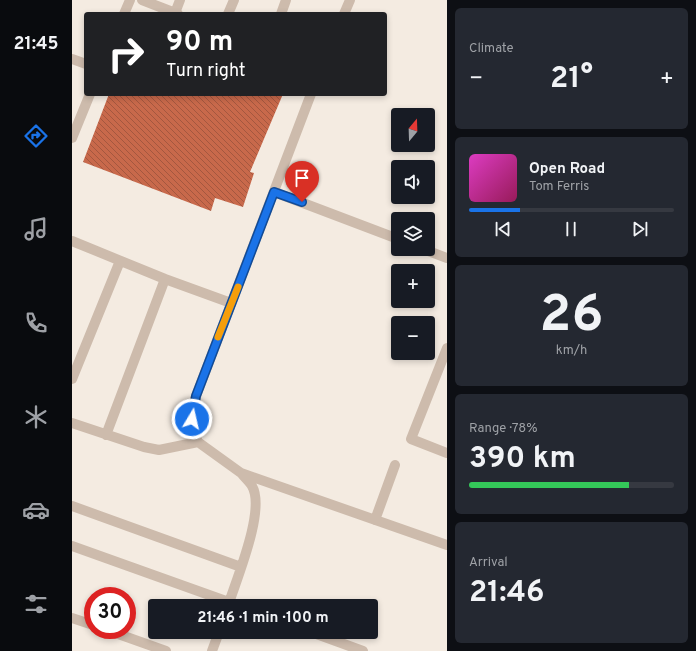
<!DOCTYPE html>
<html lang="en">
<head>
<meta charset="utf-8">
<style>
	:root { --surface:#171b24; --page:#242831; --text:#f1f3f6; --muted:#9ea1a6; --line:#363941; --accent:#1a73e8 }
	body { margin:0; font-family:Overpass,sans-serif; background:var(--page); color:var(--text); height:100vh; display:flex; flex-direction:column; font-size:15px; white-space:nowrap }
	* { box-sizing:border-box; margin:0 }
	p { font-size:13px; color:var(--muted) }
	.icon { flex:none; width:22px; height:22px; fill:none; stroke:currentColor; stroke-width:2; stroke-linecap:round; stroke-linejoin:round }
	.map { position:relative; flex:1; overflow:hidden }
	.drawer { display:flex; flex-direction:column; gap:8px; padding:8px; background:#0d0f14; width:249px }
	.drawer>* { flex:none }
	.guide { position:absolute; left:12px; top:12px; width:303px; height:84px; border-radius:4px; box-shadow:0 2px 6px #0003; background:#202124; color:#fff; overflow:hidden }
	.needle { width:26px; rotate:19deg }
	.controls { position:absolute; left:319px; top:108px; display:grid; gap:8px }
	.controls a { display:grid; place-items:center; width:44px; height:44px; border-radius:4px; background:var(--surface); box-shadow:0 2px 6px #0003; font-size:20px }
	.speed { position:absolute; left:12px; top:587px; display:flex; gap:8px; font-size:20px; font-weight:700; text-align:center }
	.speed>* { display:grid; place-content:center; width:52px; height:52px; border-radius:50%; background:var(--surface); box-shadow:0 2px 6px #0003; line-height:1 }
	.speed .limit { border:6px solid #d22; background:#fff; color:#111 }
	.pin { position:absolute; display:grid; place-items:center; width:34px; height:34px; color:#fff; margin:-41px -17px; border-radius:50% 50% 50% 0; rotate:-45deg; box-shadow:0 0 4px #0007 }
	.pin .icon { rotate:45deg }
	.me { position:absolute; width:44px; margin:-22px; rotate:9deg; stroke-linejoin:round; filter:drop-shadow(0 0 3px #0008) }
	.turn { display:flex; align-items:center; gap:14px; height:84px; padding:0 16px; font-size:18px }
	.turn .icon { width:52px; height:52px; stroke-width:2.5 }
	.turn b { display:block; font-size:28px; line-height:34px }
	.big { font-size:30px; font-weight:700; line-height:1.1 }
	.drawer .card { flex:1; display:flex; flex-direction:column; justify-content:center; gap:6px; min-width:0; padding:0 14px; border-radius:6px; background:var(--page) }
	.drawer .dial { align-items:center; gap:0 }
	.dial b { font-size:52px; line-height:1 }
	.song { display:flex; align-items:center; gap:12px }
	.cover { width:48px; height:48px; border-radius:6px; background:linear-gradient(135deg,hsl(310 70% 55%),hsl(330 70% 35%)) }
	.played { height:4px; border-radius:2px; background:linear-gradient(90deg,var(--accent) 25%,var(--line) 25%) }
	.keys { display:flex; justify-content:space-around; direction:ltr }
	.heat { display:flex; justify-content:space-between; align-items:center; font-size:22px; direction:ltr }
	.charge { height:6px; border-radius:3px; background:linear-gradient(90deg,#34c759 78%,var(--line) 0) }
	.trip { position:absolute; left:76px; top:599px; width:230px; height:40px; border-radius:4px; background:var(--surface); box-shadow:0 2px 6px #0003; font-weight:700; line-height:40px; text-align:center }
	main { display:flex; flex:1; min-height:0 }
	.tabs { display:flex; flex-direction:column; width:72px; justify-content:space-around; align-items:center; background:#090b0e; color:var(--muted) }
	.tabs .icon { width:28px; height:28px }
	.tabs .current { color:var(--accent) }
	.tabs b { font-size:18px; color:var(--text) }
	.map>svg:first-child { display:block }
	.building { fill:url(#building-back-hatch) }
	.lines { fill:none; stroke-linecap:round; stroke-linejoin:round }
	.minor { stroke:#cdbbac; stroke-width:10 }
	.route-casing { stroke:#114b97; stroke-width:10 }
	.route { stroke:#1a73e8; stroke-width:7 }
	.slow { stroke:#f59e0b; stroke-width:7 }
</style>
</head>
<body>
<main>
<nav class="tabs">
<b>21:45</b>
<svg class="icon current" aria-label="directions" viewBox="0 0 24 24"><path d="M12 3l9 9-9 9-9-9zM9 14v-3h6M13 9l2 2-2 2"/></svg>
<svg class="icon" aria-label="music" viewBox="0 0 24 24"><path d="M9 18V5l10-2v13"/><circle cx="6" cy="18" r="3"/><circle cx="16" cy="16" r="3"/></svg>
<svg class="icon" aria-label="phone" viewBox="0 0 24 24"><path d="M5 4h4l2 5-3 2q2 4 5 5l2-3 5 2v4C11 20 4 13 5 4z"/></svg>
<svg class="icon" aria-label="climate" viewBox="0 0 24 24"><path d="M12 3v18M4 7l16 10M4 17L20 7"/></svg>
<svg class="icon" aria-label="car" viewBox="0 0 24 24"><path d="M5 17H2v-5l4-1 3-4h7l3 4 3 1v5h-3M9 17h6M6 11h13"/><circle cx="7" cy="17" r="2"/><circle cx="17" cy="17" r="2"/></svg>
<svg class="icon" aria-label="filters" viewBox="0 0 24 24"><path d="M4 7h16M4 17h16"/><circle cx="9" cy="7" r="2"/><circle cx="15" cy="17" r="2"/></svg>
</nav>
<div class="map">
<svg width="375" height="651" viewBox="0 0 375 651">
	<defs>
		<pattern id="building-back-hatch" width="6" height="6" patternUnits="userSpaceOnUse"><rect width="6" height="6" fill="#c8694b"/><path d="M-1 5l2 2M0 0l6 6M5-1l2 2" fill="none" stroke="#a4573f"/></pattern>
	</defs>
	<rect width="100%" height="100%" fill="#f4ebe1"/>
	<path class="building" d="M37 94H211L178 172 182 173 171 207 143 198 139 211 11 162Z"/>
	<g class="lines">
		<path class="minor" d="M70 0 106 14
			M103 13 108 0
			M52 14 58 0
			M156 14 162 0
			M209 14 214 0
			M272 14 278 0
			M0 59 14 64
			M239 94 124 396 121 411 120 428 126 442 169 473 375 545
			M0 138 18 94
			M202 192 326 239
			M0 241 93 279 159 303
			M351 249 375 258
			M375 348 339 439 375 453
			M0 379 48 261
			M0 423 72 447 87 450 126 442
			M34 435 93 279
			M0 506 169 567
			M303 520 323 465
			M0 546 168 606
			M156 606C164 580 194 510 180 486 178 482 173 478 170 474
			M0 618 21 625
			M35 630 94 651
			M239 632 291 651
			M140 651 147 632"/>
	</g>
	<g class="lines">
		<g class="route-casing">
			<path id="route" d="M120 419 124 396 202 192 230 202"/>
		</g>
		<use href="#route" class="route"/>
		<path class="slow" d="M146 337 166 287"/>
	</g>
</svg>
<div class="controls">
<a><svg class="needle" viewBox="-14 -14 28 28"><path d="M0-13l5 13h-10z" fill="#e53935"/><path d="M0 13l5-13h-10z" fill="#9ea1a6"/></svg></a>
<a><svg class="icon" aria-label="sound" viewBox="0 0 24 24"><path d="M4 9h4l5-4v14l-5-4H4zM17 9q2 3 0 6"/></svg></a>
<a><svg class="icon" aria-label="layers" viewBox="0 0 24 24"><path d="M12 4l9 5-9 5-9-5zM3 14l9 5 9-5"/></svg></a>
<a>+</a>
<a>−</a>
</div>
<div class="speed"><div class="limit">30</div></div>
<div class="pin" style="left:230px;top:202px;background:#d93025"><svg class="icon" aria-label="arrive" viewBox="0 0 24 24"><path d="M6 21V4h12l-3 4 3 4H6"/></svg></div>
<svg class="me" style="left:120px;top:419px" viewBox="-20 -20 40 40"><circle r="17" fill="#1a73e8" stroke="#fff" stroke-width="3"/><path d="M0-11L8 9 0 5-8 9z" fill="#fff"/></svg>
<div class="trip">21:46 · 1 min · 100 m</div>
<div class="guide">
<div class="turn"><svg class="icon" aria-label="right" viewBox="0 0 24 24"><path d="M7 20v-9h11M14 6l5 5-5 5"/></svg><div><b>90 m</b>Turn right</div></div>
</div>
</div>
<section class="drawer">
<div class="card"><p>Climate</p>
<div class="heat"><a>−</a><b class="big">21°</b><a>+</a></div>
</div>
<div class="card">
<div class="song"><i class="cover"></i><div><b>Open Road</b><p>Tom Ferris</p></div></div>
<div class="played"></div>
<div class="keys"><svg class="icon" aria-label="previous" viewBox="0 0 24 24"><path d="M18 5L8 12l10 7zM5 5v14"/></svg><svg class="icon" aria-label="pause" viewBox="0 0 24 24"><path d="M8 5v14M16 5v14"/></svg><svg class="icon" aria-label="next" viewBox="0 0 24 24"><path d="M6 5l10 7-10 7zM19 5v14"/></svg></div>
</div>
<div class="card dial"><b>26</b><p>km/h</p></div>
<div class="card"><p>Range · 78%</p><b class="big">390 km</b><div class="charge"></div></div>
<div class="card"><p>Arrival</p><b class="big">21:46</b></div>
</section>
</main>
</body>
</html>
